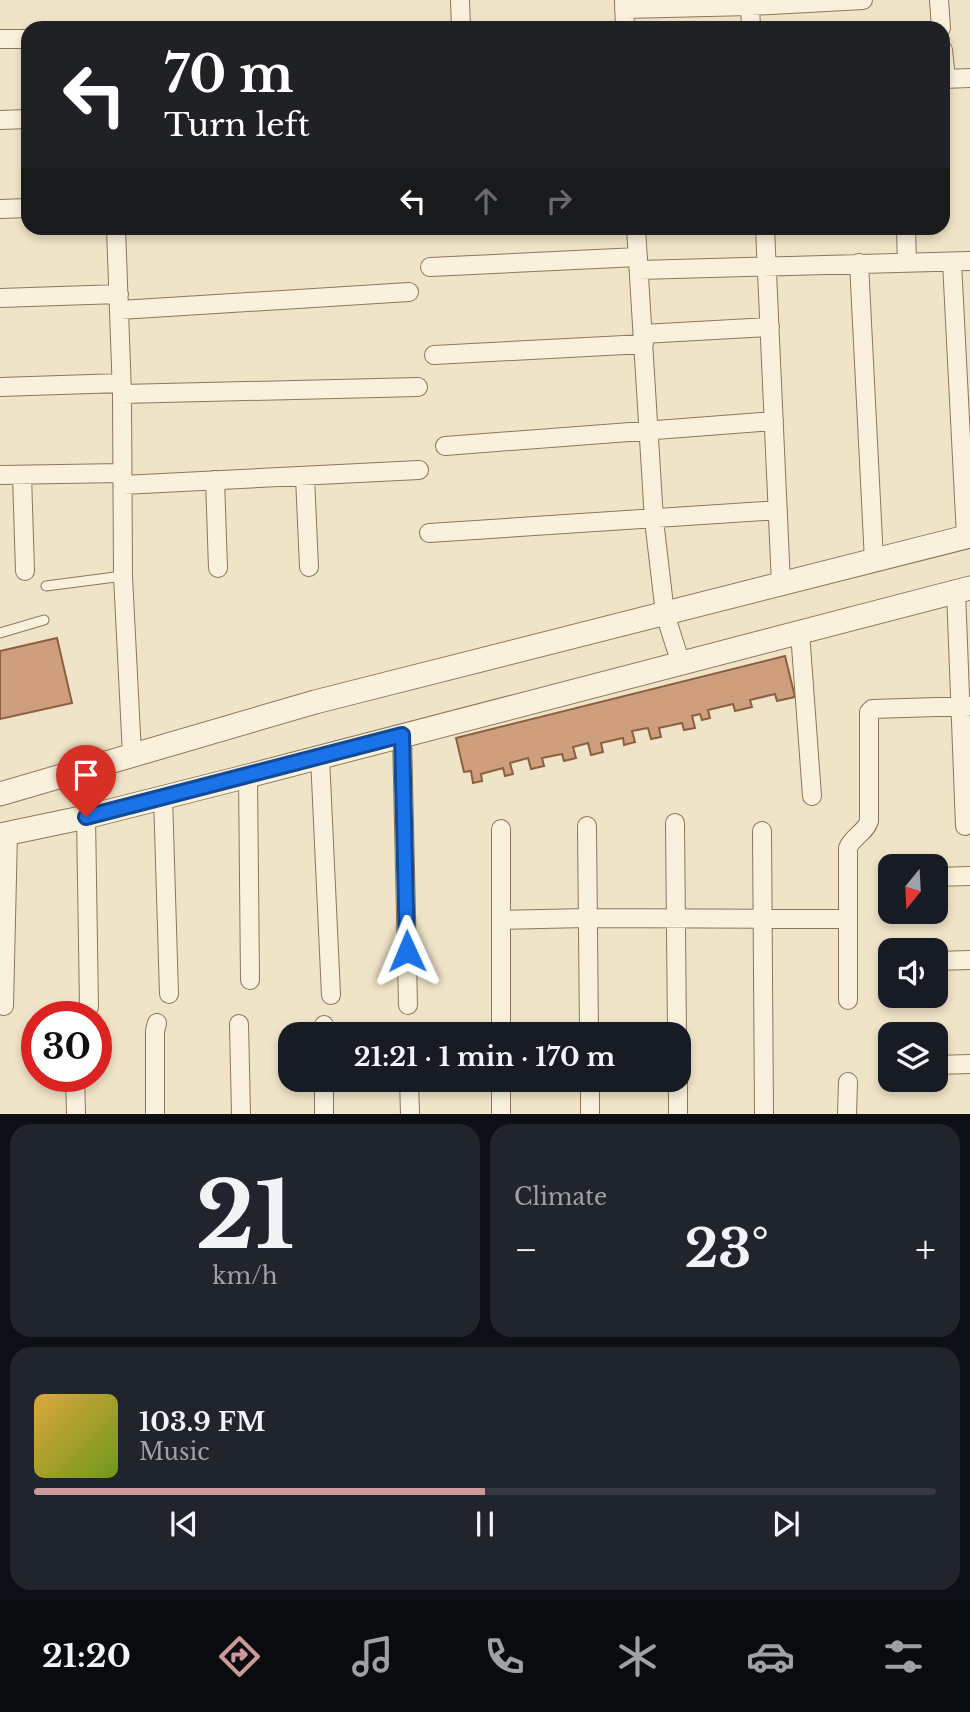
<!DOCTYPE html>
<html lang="en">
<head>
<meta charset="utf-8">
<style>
	:root { --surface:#171b24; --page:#20242c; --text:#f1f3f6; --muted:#9ea1a6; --line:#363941; --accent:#cc999b }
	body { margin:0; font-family:"Libre Baskerville",serif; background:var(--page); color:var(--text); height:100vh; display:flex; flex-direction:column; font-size:26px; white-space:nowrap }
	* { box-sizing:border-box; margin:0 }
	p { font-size:23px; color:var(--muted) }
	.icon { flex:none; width:38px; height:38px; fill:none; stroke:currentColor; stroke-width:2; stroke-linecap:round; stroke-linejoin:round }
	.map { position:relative; height:1114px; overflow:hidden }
	.drawer { display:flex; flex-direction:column; gap:10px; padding:10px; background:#0d0f14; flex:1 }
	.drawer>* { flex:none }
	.banner { position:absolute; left:21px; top:21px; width:929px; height:214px; border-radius:21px; box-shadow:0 4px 10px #0003; background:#202124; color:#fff; overflow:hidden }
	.needle { width:46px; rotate:198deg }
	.tools { position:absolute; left:878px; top:854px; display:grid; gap:14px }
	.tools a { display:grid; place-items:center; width:70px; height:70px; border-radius:14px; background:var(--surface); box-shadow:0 4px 10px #0003; font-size:35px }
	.speed { position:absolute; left:21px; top:1001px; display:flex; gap:14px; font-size:35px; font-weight:700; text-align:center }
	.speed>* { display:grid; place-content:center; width:91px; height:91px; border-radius:50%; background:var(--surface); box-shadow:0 4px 10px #0003; line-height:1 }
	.speed .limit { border:10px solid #d22; background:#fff; color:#111 }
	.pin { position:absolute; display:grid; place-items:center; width:60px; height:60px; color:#fff; margin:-72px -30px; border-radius:50% 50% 50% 0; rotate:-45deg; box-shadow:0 0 7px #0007 }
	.pin .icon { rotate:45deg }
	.me { position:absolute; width:77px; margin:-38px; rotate:359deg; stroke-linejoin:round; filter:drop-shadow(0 0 5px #0008) }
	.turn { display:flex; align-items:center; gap:24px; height:147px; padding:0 28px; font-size:32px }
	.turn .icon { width:91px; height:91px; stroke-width:2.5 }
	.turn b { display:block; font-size:49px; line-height:60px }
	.lanes { display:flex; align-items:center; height:66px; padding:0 28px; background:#0003; justify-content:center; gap:35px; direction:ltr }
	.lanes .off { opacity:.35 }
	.big { font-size:52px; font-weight:700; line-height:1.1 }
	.drawer .widget { flex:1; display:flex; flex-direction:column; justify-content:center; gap:10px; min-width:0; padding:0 24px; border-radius:21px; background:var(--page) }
	.drawer .dial { align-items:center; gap:0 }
	.dial b { font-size:91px; line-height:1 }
	.song { display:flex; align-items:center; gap:21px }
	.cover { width:84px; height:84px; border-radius:10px; background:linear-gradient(135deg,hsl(40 70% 55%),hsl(80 70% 35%)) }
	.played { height:7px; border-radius:4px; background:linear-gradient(90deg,var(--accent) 50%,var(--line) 50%) }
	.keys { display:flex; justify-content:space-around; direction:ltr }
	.heat { display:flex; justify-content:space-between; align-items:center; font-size:38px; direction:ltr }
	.drawer .tiles { flex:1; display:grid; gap:10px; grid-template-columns:1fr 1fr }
	.widget:last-child { grid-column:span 2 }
	.trip { position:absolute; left:278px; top:1022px; width:413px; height:70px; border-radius:21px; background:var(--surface); box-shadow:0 4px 10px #0003; font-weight:700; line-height:70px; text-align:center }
	.dock { display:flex; height:112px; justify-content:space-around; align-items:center; background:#090b0e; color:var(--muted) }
	.dock .icon { width:49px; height:49px }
	.dock .selected { color:var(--accent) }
	.dock b { font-size:32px; color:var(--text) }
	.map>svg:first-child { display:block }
	.building { fill:#cf9f7d; stroke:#8d5f41; stroke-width:2 }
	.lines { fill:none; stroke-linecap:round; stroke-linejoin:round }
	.service-casing { stroke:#8d765c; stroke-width:11 }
	.minor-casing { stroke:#8d765c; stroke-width:20 }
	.tertiary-casing { stroke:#8d765c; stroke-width:25 }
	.service { stroke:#faf1dc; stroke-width:9 }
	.minor { stroke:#faf1dc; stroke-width:18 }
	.tertiary { stroke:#faf1dc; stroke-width:23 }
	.route-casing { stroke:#114b97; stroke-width:18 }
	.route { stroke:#1a73e8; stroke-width:12 }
</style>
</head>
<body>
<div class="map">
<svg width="970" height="1114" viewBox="0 0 970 1114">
	<rect width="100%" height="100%" fill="#f0e4c8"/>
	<path class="building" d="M57 638 72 703 0 719V651Z
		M785 656 795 697 777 701 775 694 750 700 752 707 735 711 733 704 708 710 710 718 702 720 700 714 692 716 695 728 684 730 682 723 659 728 661 737 651 739 648 728 632 731 635 742 624 745 623 738 601 743 603 752 591 755 588 743 573 747 576 758 564 761 562 754 542 758 544 766 531 769 528 758 510 763 513 774 505 776 503 768 481 774 482 781 473 783 471 771 464 772 456 738Z"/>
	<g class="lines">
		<g class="service-casing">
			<path id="service" d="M46 586 123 576
				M0 633 44 620"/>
		</g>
		<g class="minor-casing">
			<path id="minor" d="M460 0 461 28
				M624 0 625 28
				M939 0 941 28
				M750 6 751 28
				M624 9 750 6 863 0
				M0 39H28
				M943 50 946 79
				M943 79 970 78
				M0 120 28 119
				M0 209 28 208
				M116 228 122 394 123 576 132 755
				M636 228 654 520 665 614 681 664
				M765 228 781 584
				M906 228 907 263
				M952 262 966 537
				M859 263 874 561
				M430 267 638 257
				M639 270 970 261
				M0 298 119 294
				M120 310 409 292
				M643 334 770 327
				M434 355 644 344
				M0 387 121 383
				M122 394 418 387
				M445 446 774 421
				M0 475 122 473
				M22 475 25 571
				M305 477 309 567
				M215 480 218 568
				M123 485 419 470
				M429 533 778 510
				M956 591 965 826
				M800 632 812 796
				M402 735 408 1005
				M320 757 331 995
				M248 776 250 980
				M163 796 169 994
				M86 817 89 1007
				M675 823 677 1034
				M587 826 589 1034
				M501 829V1034
				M762 831 764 1114
				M936 877 970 876
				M501 920 586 918 848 919
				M936 961 970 960
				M848 1000V848C852 837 866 832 869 821V712L872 709 970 706
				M4 1006 8 833
				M239 1024 241 1114
				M324 1025V1034
				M936 1065 970 1064
				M75 1076 76 1114
				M324 1080V1114
				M409 1080 410 1114
				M501 1080V1114
				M590 1080V1114
				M678 1080V1114
				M155 1114V1031L157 1023
				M847 1114 848 1082"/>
		</g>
		<g class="tertiary-casing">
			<path id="tertiary" d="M0 794 315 702 970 536
				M0 835 86 817 248 776 970 588"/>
		</g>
		<use href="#service" class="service"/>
		<use href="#minor" class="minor"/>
		<use href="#tertiary" class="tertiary"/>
	</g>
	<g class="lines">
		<g class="route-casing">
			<path id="route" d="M86 817 402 735 407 951"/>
		</g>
		<use href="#route" class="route"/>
	</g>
</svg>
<div class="tools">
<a><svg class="needle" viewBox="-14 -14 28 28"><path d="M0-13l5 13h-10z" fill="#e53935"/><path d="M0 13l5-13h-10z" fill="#9ea1a6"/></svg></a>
<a><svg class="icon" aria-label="sound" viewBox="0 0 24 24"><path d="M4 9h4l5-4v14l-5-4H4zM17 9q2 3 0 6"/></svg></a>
<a><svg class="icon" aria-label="layers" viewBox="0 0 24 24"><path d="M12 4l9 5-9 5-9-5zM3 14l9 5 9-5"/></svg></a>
</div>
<div class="speed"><div class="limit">30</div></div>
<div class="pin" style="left:86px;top:817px;background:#d93025"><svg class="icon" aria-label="arrive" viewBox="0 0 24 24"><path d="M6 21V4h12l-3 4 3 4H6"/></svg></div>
<svg class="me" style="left:407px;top:951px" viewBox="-20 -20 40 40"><path d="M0-17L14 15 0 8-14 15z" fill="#1a73e8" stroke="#fff" stroke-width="4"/></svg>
<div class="trip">21:21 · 1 min · 170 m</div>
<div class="banner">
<div class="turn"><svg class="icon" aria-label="left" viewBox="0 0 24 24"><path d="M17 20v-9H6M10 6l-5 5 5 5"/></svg><div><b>70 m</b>Turn left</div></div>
<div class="lanes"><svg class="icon" aria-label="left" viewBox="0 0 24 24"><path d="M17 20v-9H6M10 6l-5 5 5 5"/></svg><svg class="icon off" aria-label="ahead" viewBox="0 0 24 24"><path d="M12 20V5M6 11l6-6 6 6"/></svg><svg class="icon off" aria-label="right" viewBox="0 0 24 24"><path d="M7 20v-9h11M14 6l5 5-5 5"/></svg></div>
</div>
</div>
<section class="drawer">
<div class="tiles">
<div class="widget dial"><b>21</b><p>km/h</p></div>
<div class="widget"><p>Climate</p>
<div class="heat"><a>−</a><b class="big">23°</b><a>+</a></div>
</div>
<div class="widget">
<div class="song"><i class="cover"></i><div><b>103.9 FM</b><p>Music</p></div></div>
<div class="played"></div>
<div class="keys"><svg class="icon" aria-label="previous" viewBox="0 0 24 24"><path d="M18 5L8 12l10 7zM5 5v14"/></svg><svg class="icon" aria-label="pause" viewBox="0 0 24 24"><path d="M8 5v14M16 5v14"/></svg><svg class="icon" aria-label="next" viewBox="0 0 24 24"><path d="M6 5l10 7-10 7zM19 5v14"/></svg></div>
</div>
</div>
</section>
<nav class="dock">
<b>21:20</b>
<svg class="icon selected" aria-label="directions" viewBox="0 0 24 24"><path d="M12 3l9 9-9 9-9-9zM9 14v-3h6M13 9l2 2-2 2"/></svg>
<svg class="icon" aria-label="music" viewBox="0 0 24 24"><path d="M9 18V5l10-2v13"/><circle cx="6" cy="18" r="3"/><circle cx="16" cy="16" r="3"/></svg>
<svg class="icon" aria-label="phone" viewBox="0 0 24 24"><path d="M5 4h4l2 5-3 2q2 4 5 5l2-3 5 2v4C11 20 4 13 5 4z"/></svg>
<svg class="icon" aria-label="climate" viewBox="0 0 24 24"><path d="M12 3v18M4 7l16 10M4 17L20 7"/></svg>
<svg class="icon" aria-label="car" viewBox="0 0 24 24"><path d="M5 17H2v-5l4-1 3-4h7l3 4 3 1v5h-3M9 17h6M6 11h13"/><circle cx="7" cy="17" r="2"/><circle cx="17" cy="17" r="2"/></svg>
<svg class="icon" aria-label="filters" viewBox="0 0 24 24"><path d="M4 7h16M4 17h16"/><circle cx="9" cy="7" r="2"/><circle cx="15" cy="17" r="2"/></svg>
</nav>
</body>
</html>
